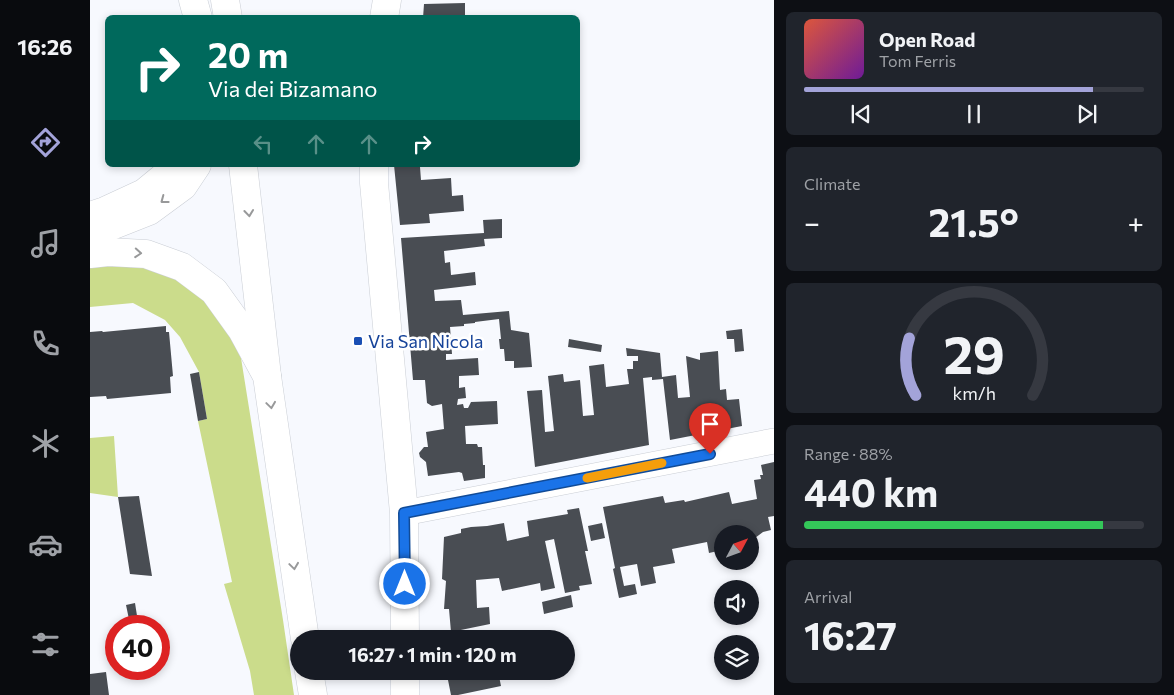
<!DOCTYPE html>
<html lang="en">
<head>
<meta charset="utf-8">
<style>
	:root { --surface:#171b24; --page:#20242c; --text:#f1f3f6; --muted:#9ea1a6; --line:#363941; --accent:#a3a3d9 }
	body { margin:0; font-family:Commissioner,sans-serif; background:var(--page); color:var(--text); height:100vh; display:flex; flex-direction:column; font-size:19px; white-space:nowrap }
	* { box-sizing:border-box; margin:0 }
	p { font-size:16px; color:var(--muted) }
	.icon { flex:none; width:28px; height:28px; fill:none; stroke:currentColor; stroke-width:2; stroke-linecap:round; stroke-linejoin:round }
	.map { position:relative; flex:1; overflow:hidden }
	.panel { display:flex; flex-direction:column; gap:12px; padding:12px; background:#0d0f14; width:400px }
	.panel>* { flex:none }
	.hud { position:absolute; left:15px; top:15px; width:475px; height:152px; border-radius:8px; box-shadow:0 2px 8px #0003; background:#00695c; color:#fff; overflow:hidden }
	.needle { width:32px; rotate:49deg }
	.buttons { position:absolute; left:624px; top:525px; display:grid; gap:10px }
	.buttons a { display:grid; place-items:center; width:45px; height:45px; border-radius:50%; background:var(--surface); box-shadow:0 2px 8px #0003; font-size:25px }
	.speed { position:absolute; left:15px; top:615px; display:flex; gap:10px; font-size:25px; font-weight:700; text-align:center }
	.speed>* { display:grid; place-content:center; width:65px; height:65px; border-radius:50%; background:var(--surface); box-shadow:0 2px 8px #0003; line-height:1 }
	.speed .limit { border:8px solid #d22; background:#fff; color:#111 }
	.pin { position:absolute; display:grid; place-items:center; width:42px; height:42px; color:#fff; margin:-51px -21px; border-radius:50% 50% 50% 0; rotate:-45deg; box-shadow:0 0 5px #0007 }
	.pin .icon { rotate:45deg }
	.me { position:absolute; width:55px; margin:-28px; rotate:0deg; stroke-linejoin:round; filter:drop-shadow(0 0 4px #0008) }
	.turn { display:flex; align-items:center; gap:18px; height:105px; padding:0 20px; font-size:22px }
	.turn .icon { width:65px; height:65px; stroke-width:2.5 }
	.turn b { display:block; font-size:35px; line-height:42px }
	.lanes { display:flex; align-items:center; height:48px; padding:0 20px; background:#0003; justify-content:center; gap:25px; direction:ltr }
	.lanes .off { opacity:.35 }
	.big { font-size:38px; font-weight:700; line-height:1.1 }
	.panel .widget { flex:1; display:flex; flex-direction:column; justify-content:center; gap:8px; min-width:0; padding:0 18px; border-radius:8px; background:var(--page) }
	.panel .dial { align-items:center; gap:0 }
	.dial svg { height:130px; overflow:visible; fill:none; stroke:var(--line); stroke-width:7; stroke-linecap:round; text-anchor:middle }
	.dial text { fill:var(--text); stroke:none }
	.song { display:flex; align-items:center; gap:15px }
	.cover { width:60px; height:60px; border-radius:8px; background:linear-gradient(135deg,hsl(10 70% 55%),hsl(280 70% 35%)) }
	.played { height:5px; border-radius:2px; background:linear-gradient(90deg,var(--accent) 85%,var(--line) 85%) }
	.keys { display:flex; justify-content:space-around; direction:ltr }
	.heat { display:flex; justify-content:space-between; align-items:center; font-size:28px; direction:ltr }
	.charge { height:8px; border-radius:4px; background:linear-gradient(90deg,#34c759 88%,var(--line) 0) }
	.trip { position:absolute; left:200px; top:630px; width:285px; height:50px; border-radius:25px; background:var(--surface); box-shadow:0 2px 8px #0003; font-weight:700; line-height:50px; text-align:center }
	main { display:flex; flex:1; min-height:0 }
	.tabs { display:flex; flex-direction:column; width:90px; justify-content:space-around; align-items:center; background:#090b0e; color:var(--muted) }
	.tabs .icon { width:35px; height:35px }
	.tabs .active { color:var(--accent) }
	.tabs b { font-size:22px; color:var(--text) }
	.map>svg:first-child { display:block }
	.green { fill:#cbdc8b }
	.building { fill:#494d53 }
	.lines { fill:none; stroke-linecap:round; stroke-linejoin:round }
	.minor-casing { stroke:#caced5; stroke-width:26 }
	.tertiary-casing { stroke:#caced5; stroke-width:29 }
	.secondary-casing { stroke:#caced5; stroke-width:29 }
	.minor { stroke:#fff; stroke-width:25 }
	.tertiary { stroke:#fff; stroke-width:28 }
	.secondary { stroke:#fff; stroke-width:28 }
	.oneway { stroke:#98999a }
	.route-casing { stroke:#114b97; stroke-width:12 }
	.route { stroke:#1a73e8; stroke-width:9 }
	.slow { stroke:#f59e0b; stroke-width:9 }
	.transit-dot { fill:#1a4fb4; stroke:#fff; stroke-width:2 }
	.labels { text-anchor:middle; dominant-baseline:central; stroke-width:5; stroke-linejoin:round; paint-order:stroke }
	.transit-label { font-size:18px; fill:#164399; stroke:#fff; text-anchor:start }
</style>
</head>
<body>
<main>
<nav class="tabs">
<b>16:26</b>
<svg class="icon active" aria-label="directions" viewBox="0 0 24 24"><path d="M12 3l9 9-9 9-9-9zM9 14v-3h6M13 9l2 2-2 2"/></svg>
<svg class="icon" aria-label="music" viewBox="0 0 24 24"><path d="M9 18V5l10-2v13"/><circle cx="6" cy="18" r="3"/><circle cx="16" cy="16" r="3"/></svg>
<svg class="icon" aria-label="phone" viewBox="0 0 24 24"><path d="M5 4h4l2 5-3 2q2 4 5 5l2-3 5 2v4C11 20 4 13 5 4z"/></svg>
<svg class="icon" aria-label="climate" viewBox="0 0 24 24"><path d="M12 3v18M4 7l16 10M4 17L20 7"/></svg>
<svg class="icon" aria-label="car" viewBox="0 0 24 24"><path d="M5 17H2v-5l4-1 3-4h7l3 4 3 1v5h-3M9 17h6M6 11h13"/><circle cx="7" cy="17" r="2"/><circle cx="17" cy="17" r="2"/></svg>
<svg class="icon" aria-label="filters" viewBox="0 0 24 24"><path d="M4 7h16M4 17h16"/><circle cx="9" cy="7" r="2"/><circle cx="15" cy="17" r="2"/></svg>
</nav>
<div class="map">
<svg width="684" height="695" viewBox="0 0 684 695">
	<rect width="100%" height="100%" fill="#f7f9fe"/>
	<path class="green" d="M0 260 52 264 96 283 130 315 151 358 193 620 204 695H164L160 671 134 584 142 582 108 421 117 419 109 372 90 337 75 320 43 303 0 307Z
		M24 436 28 497 0 493V438Z"/>
	<path class="building" d="M375 3V15L372 16V18H333L334 4Z
		M304 165H323V167H330L331 180 361 178 362 196 373 195 374 211 339 214 340 223 310 225Z
		M412 219V238L394 239 395 246 354 251 355 263 360 262 361 275 385 272 386 285 344 290 345 301 371 300 373 315 419 311 421 330 439 333 442 367 424 368V361H415L414 349H410L409 339H411L409 319 385 322V323L374 324V326L360 327 362 354H356V360L388 358 389 375 369 376V388L375 387 376 398 368 399 367 405 373 404 374 408H378L381 402 407 401 408 424 375 426 376 444H387L388 447H392L393 465H395V478L374 481 372 473 369 472 338 476 336 462 330 457 329 453 334 447H338L336 432 354 429 352 404 342 406 337 403 335 380H323L311 238 394 233 393 220Z
		M76 326V332H79L83 376 80 377 81 393 17 399 16 396 0 397V332L12 331 13 332Z
		M652 329 654 351 645 352 644 339H637L636 331Z
		M479 339 512 345 511 352 478 347Z
		M536 348 570 353 572 377 586 375 588 398 600 397 596 356 610 360V353L628 351 630 390 636 389 637 400 649 399 652 426 580 440 573 379 562 380V377L553 378 559 445 445 467 437 391 452 390 455 432 464 431 458 376 473 374 474 382 490 380 493 416 504 415 499 366 514 364 516 387 539 384 537 369H543V361H548V356H537Z
		M109 372 117 419 108 421 100 374Z
		M684 462V516L678 517 681 530 673 532 665 538 660 539V534H632V550L619 553 617 542 582 549 585 563 563 567 566 583 551 586 547 564 530 567 534 586 545 584 547 594 529 598 523 569 525 568 513 507 573 496 575 503 594 500 595 502 639 492 642 504 667 499 664 480 671 479 670 475H673L671 465Z
		M49 496 62 576 40 574 28 497Z
		M489 508 498 551H495L502 584 489 586 490 590 475 593 464 539 455 541 465 588 451 591 450 583 412 591 409 578 386 580 387 608 399 607 400 624 361 632 359 609H354L356 581 352 579 354 537 371 533V529L381 527 397 526 414 523 417 541 439 536 437 521 478 514 477 510Z
		M512 523 515 538 501 541 498 526Z
		M481 595 483 607 454 614 452 602Z
		M45 603 48 622 40 624 36 605Z
		M357 671H408L411 686 368 695H361L357 675H358Z
		M16 672 19 695H0V674Z"/>
	<g class="lines">
		<g class="minor-casing">
			<path id="minor" d="M314 513 684 441"/>
		</g>
		<g class="tertiary-casing">
			<path id="tertiary" d="M135 0 138 18
				M294 18 297 0
				M153 165 177 376
				M284 165V183L314 513 315 639
				M0 230 16 228 59 211 93 186 107 165
				M315 671V695"/>
		</g>
		<g class="secondary-casing">
			<path id="secondary" d="M103 0 108 18
				M0 216 15 211 54 193 82 170 85 165
				M0 254 18 252 56 254 92 267 124 291 152 330 177 376 215 639
				M219 671 223 695"/>
		</g>
		<use href="#minor" class="minor"/>
		<use href="#tertiary" class="tertiary"/>
		<use href="#secondary" class="secondary"/>
	</g>
	<defs><path id="oneway-chevron" d="M-2-3.5L2.5 0L-2 3.5" fill="none" stroke-width="1.6" stroke-linecap="round" stroke-linejoin="round" transform="scale(1.25)"/></defs>
	<g class="oneway">
		<use href="#oneway-chevron" transform="translate(74 200) rotate(143)"/>
		<use href="#oneway-chevron" transform="translate(159 213) rotate(84)"/>
		<use href="#oneway-chevron" transform="translate(48 253) rotate(4)"/>
		<use href="#oneway-chevron" transform="translate(181 405) rotate(82)"/>
		<use href="#oneway-chevron" transform="translate(204 566) rotate(82)"/>
	</g>
	<g class="lines">
		<g class="route-casing">
			<path id="route" d="M315 584 314 513 620 454"/>
		</g>
		<use href="#route" class="route"/>
		<path class="slow" d="M497 478 572 463"/>
	</g>
	<rect class="transit-dot" x="263" y="336" width="10" height="10" rx="2.5"/>
	<g class="labels">
		<g class="transit-label">
			<text x="278" y="341">Via San Nicola</text>
		</g>
	</g>
</svg>
<div class="buttons">
<a><svg class="needle" viewBox="-14 -14 28 28"><path d="M0-13l5 13h-10z" fill="#e53935"/><path d="M0 13l5-13h-10z" fill="#9ea1a6"/></svg></a>
<a><svg class="icon" aria-label="sound" viewBox="0 0 24 24"><path d="M4 9h4l5-4v14l-5-4H4zM17 9q2 3 0 6"/></svg></a>
<a><svg class="icon" aria-label="layers" viewBox="0 0 24 24"><path d="M12 4l9 5-9 5-9-5zM3 14l9 5 9-5"/></svg></a>
</div>
<div class="speed"><div class="limit">40</div></div>
<div class="pin" style="left:620px;top:454px;background:#d93025"><svg class="icon" aria-label="arrive" viewBox="0 0 24 24"><path d="M6 21V4h12l-3 4 3 4H6"/></svg></div>
<svg class="me" style="left:315px;top:584px" viewBox="-20 -20 40 40"><circle r="17" fill="#1a73e8" stroke="#fff" stroke-width="3"/><path d="M0-11L8 9 0 5-8 9z" fill="#fff"/></svg>
<div class="trip">16:27 · 1 min · 120 m</div>
<div class="hud">
<div class="turn"><svg class="icon" aria-label="right" viewBox="0 0 24 24"><path d="M7 20v-9h11M14 6l5 5-5 5"/></svg><div><b>20 m</b>Via dei Bizamano</div></div>
<div class="lanes"><svg class="icon off" aria-label="left" viewBox="0 0 24 24"><path d="M17 20v-9H6M10 6l-5 5 5 5"/></svg><svg class="icon off" aria-label="ahead" viewBox="0 0 24 24"><path d="M12 20V5M6 11l6-6 6 6"/></svg><svg class="icon off" aria-label="ahead" viewBox="0 0 24 24"><path d="M12 20V5M6 11l6-6 6 6"/></svg><svg class="icon" aria-label="right" viewBox="0 0 24 24"><path d="M7 20v-9h11M14 6l5 5-5 5"/></svg></div>
</div>
</div>
<section class="panel">
<div class="widget">
<div class="song"><i class="cover"></i><div><b>Open Road</b><p>Tom Ferris</p></div></div>
<div class="played"></div>
<div class="keys"><svg class="icon" aria-label="previous" viewBox="0 0 24 24"><path d="M18 5L8 12l10 7zM5 5v14"/></svg><svg class="icon" aria-label="pause" viewBox="0 0 24 24"><path d="M8 5v14M16 5v14"/></svg><svg class="icon" aria-label="next" viewBox="0 0 24 24"><path d="M6 5l10 7-10 7zM19 5v14"/></svg></div>
</div>
<div class="widget"><p>Climate</p>
<div class="heat"><a>−</a><b class="big">21.5°</b><a>+</a></div>
</div>
<div class="widget dial"><svg viewBox="0 0 100 80">
<path d="M14 69A42 42 0 1 1 86 69"/>
<path d="M14 69A42 42 0 0 1 10 34" stroke="#a3a3d9"/>
<text x="50" y="56" font-size="32" font-weight="700">29</text>
<text x="50" y="72" font-size="11">km/h</text>
</svg></div>
<div class="widget"><p>Range · 88%</p><b class="big">440 km</b><div class="charge"></div></div>
<div class="widget"><p>Arrival</p><b class="big">16:27</b></div>
</section>
</main>
</body>
</html>
